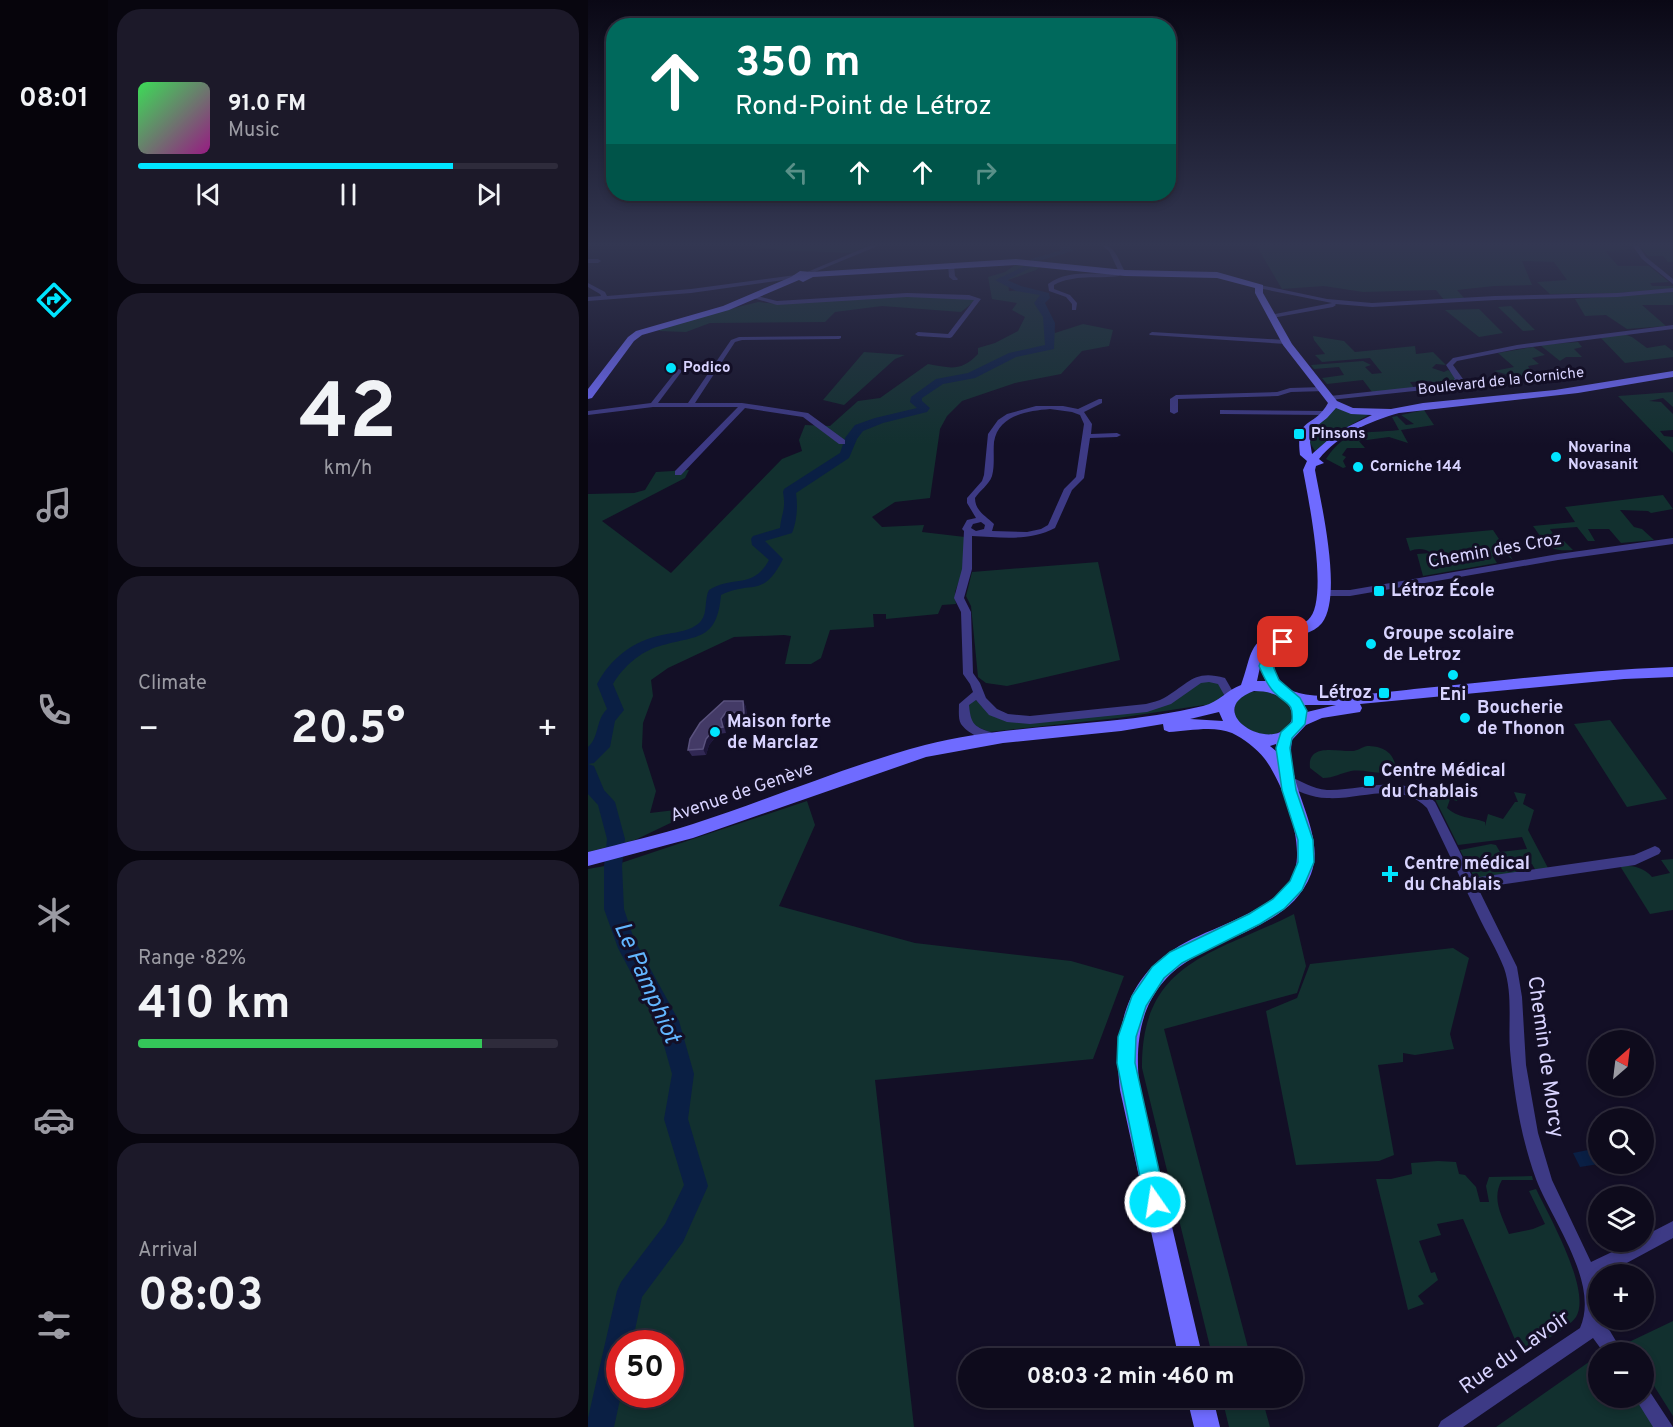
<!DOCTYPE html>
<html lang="en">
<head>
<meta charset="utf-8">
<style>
	:root { --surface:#0e0b1c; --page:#1c1929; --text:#f1f3f6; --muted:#9b9ba3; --line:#2e2b3b; --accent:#00e5ff }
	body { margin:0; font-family:Overpass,sans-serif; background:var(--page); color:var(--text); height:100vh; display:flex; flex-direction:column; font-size:22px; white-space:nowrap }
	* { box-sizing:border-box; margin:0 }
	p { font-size:20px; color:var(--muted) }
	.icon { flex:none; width:33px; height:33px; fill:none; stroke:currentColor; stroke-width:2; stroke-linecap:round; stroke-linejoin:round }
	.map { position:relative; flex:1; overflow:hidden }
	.details { display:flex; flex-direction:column; gap:9px; padding:9px; background:#08060f; width:480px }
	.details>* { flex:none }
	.banner { position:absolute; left:18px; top:18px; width:570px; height:183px; border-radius:24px; box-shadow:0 3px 9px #0003,0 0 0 2px var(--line); background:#00695c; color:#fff; overflow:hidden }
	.needle { width:39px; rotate:28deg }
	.buttons { position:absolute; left:1000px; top:1030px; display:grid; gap:12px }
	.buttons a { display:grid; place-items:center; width:66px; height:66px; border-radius:50%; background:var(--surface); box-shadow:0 3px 9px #0003,0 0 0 2px var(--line); font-size:30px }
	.speed { position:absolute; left:18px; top:1330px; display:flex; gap:12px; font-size:30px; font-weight:700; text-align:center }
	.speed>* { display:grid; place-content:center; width:78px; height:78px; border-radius:50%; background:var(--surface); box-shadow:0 3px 9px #0003,0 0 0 2px var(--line); line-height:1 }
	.speed .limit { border:9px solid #d22; background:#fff; color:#111 }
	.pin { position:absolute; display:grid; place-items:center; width:51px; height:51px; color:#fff; margin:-26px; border-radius:12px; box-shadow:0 3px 9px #0006 }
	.me { position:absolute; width:66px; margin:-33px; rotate:347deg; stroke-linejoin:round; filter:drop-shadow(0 0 4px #0008) }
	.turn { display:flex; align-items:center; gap:21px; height:126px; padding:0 30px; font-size:27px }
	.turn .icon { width:78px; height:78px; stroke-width:2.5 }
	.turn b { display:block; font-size:42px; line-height:51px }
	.lanes { display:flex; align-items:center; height:57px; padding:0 30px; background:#0003; justify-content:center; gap:30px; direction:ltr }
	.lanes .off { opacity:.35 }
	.big { font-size:45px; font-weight:700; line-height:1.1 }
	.details .widget { flex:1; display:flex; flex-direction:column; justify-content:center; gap:9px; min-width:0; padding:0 21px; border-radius:24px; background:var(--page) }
	.details .dial { align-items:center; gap:0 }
	.dial b { font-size:78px; line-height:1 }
	.song { display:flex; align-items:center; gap:18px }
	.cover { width:72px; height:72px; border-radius:9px; background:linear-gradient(135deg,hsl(130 70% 55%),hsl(310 70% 35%)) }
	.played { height:6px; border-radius:3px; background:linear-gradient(90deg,var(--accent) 75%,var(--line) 75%) }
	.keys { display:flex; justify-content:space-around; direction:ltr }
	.heat { display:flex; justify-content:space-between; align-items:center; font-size:33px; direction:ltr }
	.charge { height:9px; border-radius:4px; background:linear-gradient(90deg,#34c759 82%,var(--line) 0) }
	.trip { position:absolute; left:370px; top:1348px; width:345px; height:60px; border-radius:30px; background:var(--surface); box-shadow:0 3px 9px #0003,0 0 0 2px var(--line); font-weight:700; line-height:60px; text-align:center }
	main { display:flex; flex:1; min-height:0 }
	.menu { display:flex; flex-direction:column; width:108px; justify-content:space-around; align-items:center; background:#06040b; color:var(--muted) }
	.menu .icon { width:42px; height:42px }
	.menu .active { color:var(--accent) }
	.menu b { font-size:27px; color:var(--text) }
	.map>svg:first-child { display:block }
	.green { fill:#12302f; fill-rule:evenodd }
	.water { fill:#0a1f44 }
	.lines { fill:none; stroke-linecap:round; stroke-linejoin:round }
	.river { fill:#0a1f44; fill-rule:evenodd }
	.street { fill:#3d3a85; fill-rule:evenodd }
	.secondary { fill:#6f6bff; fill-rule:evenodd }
	.wall { fill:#312854 }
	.shaded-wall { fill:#1d163a }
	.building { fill:#433a66; stroke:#5a527e; stroke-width:1.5 }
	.route { fill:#00e5ff; stroke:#0095a6; stroke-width:1.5 }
	.poi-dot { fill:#00e5ff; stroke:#130f26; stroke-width:2 }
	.labels { text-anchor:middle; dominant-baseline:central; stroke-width:6; stroke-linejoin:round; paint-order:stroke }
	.far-poi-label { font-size:15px; font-weight:bold; fill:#d9d4ff; stroke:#130f26; text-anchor:start }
	.far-street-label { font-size:15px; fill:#d9d4ff; stroke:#130f26 }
	.street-label { font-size:18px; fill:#d9d4ff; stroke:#130f26 }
	.poi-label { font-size:18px; font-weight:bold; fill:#d9d4ff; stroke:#130f26; text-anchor:start }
	.near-street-label { font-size:21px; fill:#d9d4ff; stroke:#130f26 }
	.near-water-label { font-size:24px; font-style:italic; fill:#62b6ff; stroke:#130f26 }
</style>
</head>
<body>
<main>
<nav class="menu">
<b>08:01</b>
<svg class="icon active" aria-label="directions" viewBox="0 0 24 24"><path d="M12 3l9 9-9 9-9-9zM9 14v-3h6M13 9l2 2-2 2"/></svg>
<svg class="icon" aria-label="music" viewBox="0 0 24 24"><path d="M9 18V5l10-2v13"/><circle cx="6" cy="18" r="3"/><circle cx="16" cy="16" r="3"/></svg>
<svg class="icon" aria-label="phone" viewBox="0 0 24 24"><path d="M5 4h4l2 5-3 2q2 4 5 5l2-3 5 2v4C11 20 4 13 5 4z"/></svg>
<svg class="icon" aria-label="climate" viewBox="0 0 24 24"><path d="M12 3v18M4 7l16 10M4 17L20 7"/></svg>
<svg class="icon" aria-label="car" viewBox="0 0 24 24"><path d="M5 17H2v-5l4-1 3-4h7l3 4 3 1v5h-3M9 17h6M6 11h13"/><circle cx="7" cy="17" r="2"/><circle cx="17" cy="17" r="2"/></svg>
<svg class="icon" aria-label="filters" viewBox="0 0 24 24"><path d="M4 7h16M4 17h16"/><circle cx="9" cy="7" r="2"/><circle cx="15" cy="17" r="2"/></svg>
</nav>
<section class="details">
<div class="widget">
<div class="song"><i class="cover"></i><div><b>91.0 FM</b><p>Music</p></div></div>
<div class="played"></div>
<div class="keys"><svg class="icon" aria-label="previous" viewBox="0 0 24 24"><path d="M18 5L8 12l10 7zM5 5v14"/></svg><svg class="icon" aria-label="pause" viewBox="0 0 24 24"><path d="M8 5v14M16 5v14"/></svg><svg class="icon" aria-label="next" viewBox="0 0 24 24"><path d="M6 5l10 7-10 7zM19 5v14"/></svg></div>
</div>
<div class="widget dial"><b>42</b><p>km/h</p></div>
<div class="widget"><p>Climate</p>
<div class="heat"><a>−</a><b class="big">20.5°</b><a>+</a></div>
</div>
<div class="widget"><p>Range · 82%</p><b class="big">410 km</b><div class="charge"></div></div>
<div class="widget"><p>Arrival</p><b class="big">08:03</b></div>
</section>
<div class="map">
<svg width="1085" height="1427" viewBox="0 0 1085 1427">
	<rect width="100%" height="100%" fill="#130f26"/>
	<path class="green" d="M157 245H281L263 253 190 250Z
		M668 245H1029L1046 249 1017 251 1030 266H1061L1081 282 1062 283 1064 286H1085V289L1030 293 962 294 949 282 979 280 966 262 934 261 944 285 906 286 869 290 877 299 856 300 848 290 775 292 736 286 694 289Z
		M1084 245 1085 262H1080L1075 256H1060L1052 246Z
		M427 265 451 267 448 270 420 280 421 291 440 290 453 293 467 333 495 324 525 330 521 346 494 351 473 374 427 383 374 401 359 416 352 429 342 498 307 502 284 517 294 527 336 525 334 532 377 537 374 573 367 592 368 604 354 605 350 614 298 619V614H285L286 627 242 630 233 658 223 664H197L203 636 196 635 146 637 80 668 63 680 65 696 55 723 54 747 68 791 62 813 96 809 95 817 47 840 0 852V494L46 493 57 490 68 472 101 470 97 478 14 521 83 573 194 459 214 451 211 440 217 425 242 426 270 401 292 398 340 364C362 368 373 372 390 354V348L407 343 430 331 437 317 424 310 429 303 404 299 400 277 417 272Z
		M1085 292V305H1054L1078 326 1039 329 1018 315 997 316 987 299Z
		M299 296 379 298 388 300 373 312 294 306 247 312 237 322 122 323 98 332 71 331 75 326 170 302 190 304Z
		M923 306 947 330 935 331 910 307Z
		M891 309 915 333 891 337 857 310Z
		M1036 334 1044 337 1059 348 1077 345 1085 351V357L1037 363 1013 338Z
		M725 336 756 341 767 352 827 346 828 354 845 352 858 365 848 364 844 368 856 372 860 370 868 376 867 380 849 385 843 381 822 382 826 388 784 392 775 380 739 384 734 378 756 375 751 367 726 369 723 365 775 361 783 365 777 367 784 374 794 373 782 358 734 362 727 355 737 354 726 340Z
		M990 342 994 347 986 349 994 357H978L972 361 952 345Z
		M945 347 957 355 944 358 951 364 940 366 946 376H925L906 371 926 367 910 353Z
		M276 352 317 355 307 359 256 405 235 400Z
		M1085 392V407L1075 398 1061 401 1073 402 1085 414V430L1072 431 1076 436 1085 437V453L1030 396Z
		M748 407 760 412 782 414 754 430 727 451 721 441 724 427Z
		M836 410 846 425 813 430 820 443 801 437 771 441 777 448H759L754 455 758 457 755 461 758 467 755 468 738 459C759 427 777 434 811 430L804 417 809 416 818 425 826 424 813 415Z
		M1075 495 1085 509 1063 513 1060 511 1032 510 1046 527 1054 529 1066 540 1033 543 1021 529H1000L1007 541H1000L989 527 962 529 970 541H976L985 550C960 552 959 545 945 526L987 522 977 507Z
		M905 530 925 560 920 556 904 555 909 563 835 576 829 554 843 553C838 548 828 548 822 551L818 538Z
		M510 562 532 660 419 686 398 683 390 677 383 606 378 596 384 572Z
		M614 680 631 683 636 695 634 699 622 707 616 705 530 718 401 732 383 724 380 709 382 701 386 699 416 720 565 709Z
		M670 691C691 691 699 698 706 717 687 745 671 736 647 721 645 701 648 694 670 691Z
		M1022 720 1079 799 1039 807 986 724Z
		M779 746C791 746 804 750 807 764L802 772C789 775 777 769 763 771 753 773 746 778 735 778L722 768C719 742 750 752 765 751 769 751 774 747 779 746Z
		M872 792 869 801 862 799 859 808C870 818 882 817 897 822V826L900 814 915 819 927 802H930L926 792 938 794 935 804 946 810 940 830 960 868 948 871 944 864 930 866 928 874 892 879 886 877 872 850 903 844 908 845 912 852 939 849 934 837 870 845 847 799 853 795 859 796Z
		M219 801 227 825 191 906 327 943 483 961 536 976 505 1059 287 1080 326 1427H0V869L33 863ZM32 1344H82V1395H32Z
		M1085 859V910L1062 914 1032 866C1043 865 1056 867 1064 877L1082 873 1073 860Z
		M706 914 718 966 709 993 576 1029 663 1359H625L554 1068C553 961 627 954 706 914Z
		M865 948 881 958 862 1034 866 1049 827 1055 815 1053V1062L790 1065 806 1155 791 1161 708 1165 678 1011 709 998 722 964Z
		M850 1161 868 1162 871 1174 877 1175 888 1187 892 1202H901L898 1186 901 1177 944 1176 945 1180H914C903 1199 914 1216 921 1234L945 1229 957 1224 941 1191 948 1189C961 1216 1004 1291 988 1317 981 1328 951 1343 939 1351L931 1349 875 1219 849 1224 853 1235 831 1241 843 1273 847 1272 850 1280 830 1296 836 1304 820 1310 788 1179H803L824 1174 823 1163Z
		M1085 1321V1416L1056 1370V1353H1045L1039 1343Z
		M1008 1357 1011 1358V1398H1048L1068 1427H908Z
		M634 1398H674L682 1427H641Z"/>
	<path class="water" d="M1010 1148 1011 1164 992 1167 985 1153Z"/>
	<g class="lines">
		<path class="river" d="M471 245H480L485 251 444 263V267L419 280 433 286 461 293 462 298 457 303 467 323 466 349 428 357 387 378 355 384 334 398V401L342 408 339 412 295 423 275 431 269 439 261 458 208 493C210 506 209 521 204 533L177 541 195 559C175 599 164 580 133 595 129 642 108 635 72 646 53 651 35 667 25 684L36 710 27 721 22 747 6 763 0 764 6 766 16 790 27 802 37 839 34 866 36 909 46 939 91 1021 106 1074 100 1119 120 1186 95 1242 54 1297 44 1344H32L33 1395 26 1427H0V1418L29 1291 33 1282 77 1224 96 1185 76 1119 84 1074 70 1024 30 948 16 909V866L19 839 10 805 0 794V747C12 736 7 721 19 709L9 684C23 658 45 641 74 635 87 632 103 632 113 621 120 612 116 599 121 590 145 575 165 590 181 560L164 545 163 539 165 536 192 528C194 511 198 510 195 492L196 489 252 453 257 438 267 425 287 418 329 408 322 402 323 397 348 379 380 373 421 353 457 345 455 317 446 303 452 295 428 291 407 280 443 263V259L474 250Z"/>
		<path class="street" d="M283 245H292L222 274 217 273Z
			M513 245C527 245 530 259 536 270L531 276C509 279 486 274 466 285V289L482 295 489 303 488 310H484V304L478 297 461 291 460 284C479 269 506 275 529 273L530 270 521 251Z
			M1044 245H1050L1058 257 1085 279V284L1054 259Z
			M0 259H10L13 261 10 263H0Z
			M363 263 366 265 367 276 370 279 369 280H365L361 277 360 265Z
			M208 275 211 277 210 278 103 293 0 301V297L13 296 12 294 0 287V283L17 292 19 296 103 289Z
			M672 285 739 299 784 303 907 296 1029 293 1085 288V292L1029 297 907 300 784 307 747 304 748 305 745 307 684 318 682 317V315L744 303 670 288V286Z
			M319 293 381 295 393 299 364 337 362 338 330 336 327 334 330 332 360 334 386 300 319 297 189 305 162 297 165 295 189 301Z
			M1085 325V329L929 349 869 361 865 365 875 379 864 387 742 400 738 398 742 396 862 383 867 379 858 365 865 358 929 345Z
			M564 332 698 340 701 342 698 344 562 335 561 334Z
			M253 336V338L251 339 154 340 147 342 107 403H154L220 413 257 440V444H251L215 417 157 408 93 475H87V471L150 407H65L0 415V411L63 403 89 370 91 369 94 371 70 403H100L143 340 151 337Z
			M735 387 739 389 738 391 703 392 690 396 590 399V412L586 414 582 412V399L588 395 689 392 702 388Z
			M511 399H514V403L496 412 504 424 503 434 529 433 533 435 529 437 502 438 496 478 484 490 467 528C441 542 412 537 384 536V569L376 598 383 612 385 673 392 683 398 698 409 709 420 714 442 716 558 704C564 702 571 701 576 698 601 684 605 669 637 678L648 697 647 700H639L630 684 621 682 613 683 583 704 559 712 442 724 419 722 401 715 388 700 381 705C383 729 389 726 409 735L410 738 409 741C399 743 379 733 373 724 370 719 371 710 371 704L385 692 382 684 375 674 373 612 366 598 374 569 376 531 374 529 379 520 388 518 379 503V498L394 481 396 475 400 434 410 420 419 414 448 406H475L490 409ZM462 409 484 412 492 415 496 424 488 477 476 489 460 525 453 529 439 532 404 531 406 524C398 516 387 511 387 498 392 490 401 485 404 476 407 465 405 453 406 442 410 415 439 411 462 409ZM393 522 397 525 396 529 388 531 383 528 385 524Z
			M632 410 738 411 742 413 738 415 635 414H632Z
			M1085 538V544L970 560 762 596H736L731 593 736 590H762L970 554Z
			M699 776C713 780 724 789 739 790 777 791 816 771 847 802L885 878 1046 855 1067 846 1071 848 1073 851 1071 854 1047 865 890 888 929 967 934 997 938 1065 950 1133 964 1180 1003 1262 1045 1242H1056V1236L1085 1221V1238L1035 1265 1008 1276 1011 1288V1320L1022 1331 1035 1353H1016L1005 1338 875 1427H850L853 1421 992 1328C1012 1283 964 1221 948 1179 933 1138 926 1094 922 1050 920 1023 925 994 916 968 909 950 898 932 890 915 873 879 856 844 839 808 812 780 773 800 739 798 724 798 708 791 695 783L693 780 695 777Z
			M1056 1389 1062 1392 1085 1427H1065L1047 1398H1056Z"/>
		<path class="secondary" d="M428 259 537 270 629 272 675 285V293L704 344 749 401 765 408 803 409 835 403 967 390 1085 371V377L990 393 811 413C782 421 750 435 731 459L736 463 728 466 727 470C733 503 755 596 734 623 725 634 709 636 696 639L700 643C697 648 690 651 688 656 681 671 695 688 708 692 731 701 799 692 826 689 912 681 998 670 1085 667V677L1036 679 772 704 774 708 772 712 734 718 718 725 704 740C696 785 739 832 723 874 714 898 695 913 673 924 650 937 625 945 603 959 554 988 545 1037 552 1090L615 1359H591L532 1090C525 1036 536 981 585 950 601 939 620 932 638 924 660 914 687 902 702 881 722 853 695 782 676 758 669 749 655 738 644 733 626 725 600 731 581 732L576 730 575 724 533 731 415 743 338 757 105 838 0 866V852C35 843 71 835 105 824 183 799 258 766 337 745 428 722 524 728 615 706 631 702 639 690 653 685 664 656 659 639 695 630 703 628 713 626 720 620 742 602 720 497 715 470L719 461 712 455C707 415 726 429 740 403L695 345 667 293V288L629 278 537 276 428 265 225 277 215 282 211 280 141 310 54 335 46 341 4 398 0 399V389L40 337 48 331 135 306 203 277 212 271 223 272ZM748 408 763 414 784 415 749 432 724 454 722 442 725 429 739 418ZM672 667 678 681H669ZM666 691C684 691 701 697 705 716 693 761 609 712 666 691ZM716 705H748L719 712ZM631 712 635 721 602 719ZM688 744V751L682 746Z
			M599 1398H625L632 1427H606Z"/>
	</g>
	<path class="wall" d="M155 701 158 707 159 719 141 718 136 725 138 733 130 734 121 745 118 755 104 756 100 750 112 723Z"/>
	<path class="shaded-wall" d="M155 701 158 707 159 719 156 713Z
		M138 712 141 718 136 725 138 733 133 719Z
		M127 728 130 734 121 745 118 755 115 749 118 739Z"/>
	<path class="building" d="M136 701H155L156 713 138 712 133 719 135 727 127 728 118 739 115 749 100 750 102 739 112 723Z"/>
	<linearGradient id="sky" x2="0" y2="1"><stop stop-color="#0a0815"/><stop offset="0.55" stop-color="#333752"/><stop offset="1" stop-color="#333752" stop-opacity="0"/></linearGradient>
	<rect width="1085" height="445" fill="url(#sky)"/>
	<path class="route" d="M695 637 702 642 688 654 685 666 691 680 712 698 719 711 717 724 704 738 702 748 708 790 725 840 726 862 714 890 696 909 672 924 594 963 576 978 558 1006 548 1037 547 1063 578 1202 575 1209 567 1212 560 1209 557 1202 529 1063 530 1037 544 996 564 967 582 952 661 914 685 899 702 881 710 862V840L694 790 688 748 693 732 704 722C706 701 698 705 686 692 679 685 675 675 671 666L678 649Z"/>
	<g class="poi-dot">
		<circle cx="83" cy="368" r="6"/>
		<rect x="705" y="428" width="12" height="12" rx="3"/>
		<circle cx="968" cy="457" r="6"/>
		<circle cx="770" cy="467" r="6"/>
		<rect x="785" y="585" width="12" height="12" rx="3"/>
		<circle cx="783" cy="644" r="6"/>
		<circle cx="865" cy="675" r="6"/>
		<rect x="790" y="687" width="12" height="12" rx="3"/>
		<circle cx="877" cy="718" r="6"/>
		<circle cx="127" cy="732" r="6"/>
		<rect x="775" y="775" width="12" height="12" rx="3"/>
		<path d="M799 865h6v6h6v6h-6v6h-6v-6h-6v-6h6z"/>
	</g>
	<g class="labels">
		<g class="far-poi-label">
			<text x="95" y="368">Podico</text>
			<text x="723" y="434">Pinsons</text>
			<text x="980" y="448">Novarina<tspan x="980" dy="17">Novasanit</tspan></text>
			<text x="782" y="467">Corniche 144</text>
		</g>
		<g class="far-street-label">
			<text transform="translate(913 382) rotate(-6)">Boulevard de la Corniche</text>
		</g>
		<g class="street-label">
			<text transform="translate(907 551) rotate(-10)">Chemin des Croz</text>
			<text transform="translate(154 793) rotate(-19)">Avenue de Genève</text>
		</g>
		<g class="poi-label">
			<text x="803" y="591">Létroz École</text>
			<text x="795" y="634">Groupe scolaire<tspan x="795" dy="21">de Letroz</tspan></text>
			<text x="784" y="693" text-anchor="end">Létroz</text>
			<text x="865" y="695" text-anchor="middle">Eni</text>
			<text x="889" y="708">Boucherie<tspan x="889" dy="21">de Thonon</tspan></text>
			<text x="139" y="722">Maison forte<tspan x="139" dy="21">de Marclaz</tspan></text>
			<text x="793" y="771">Centre Médical<tspan x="793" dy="21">du Chablais</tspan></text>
			<text x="816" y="864">Centre médical<tspan x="816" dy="21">du Chablais</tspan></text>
		</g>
		<g class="near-street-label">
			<text transform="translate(957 1057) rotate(82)">Chemin de Morcy</text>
			<text transform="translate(927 1353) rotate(-35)">Rue du Lavoir</text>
		</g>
		<g class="near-water-label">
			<text transform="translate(58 983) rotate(66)">Le Pamphiot</text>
		</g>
	</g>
</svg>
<div class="buttons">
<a><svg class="needle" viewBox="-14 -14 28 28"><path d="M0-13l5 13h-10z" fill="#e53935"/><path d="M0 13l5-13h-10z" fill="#9b9ba3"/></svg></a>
<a><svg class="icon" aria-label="search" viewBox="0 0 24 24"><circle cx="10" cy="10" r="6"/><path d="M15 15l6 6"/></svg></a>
<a><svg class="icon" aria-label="layers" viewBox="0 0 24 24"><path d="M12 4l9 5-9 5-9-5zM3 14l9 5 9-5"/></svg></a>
<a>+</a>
<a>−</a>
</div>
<div class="speed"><div class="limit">50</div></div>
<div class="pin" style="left:695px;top:642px;background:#d93025"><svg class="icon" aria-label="arrive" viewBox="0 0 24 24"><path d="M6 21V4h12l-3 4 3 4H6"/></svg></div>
<svg class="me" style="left:567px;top:1202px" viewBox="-20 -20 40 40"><circle r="17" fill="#00e5ff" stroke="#fff" stroke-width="3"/><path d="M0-11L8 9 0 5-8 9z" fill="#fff"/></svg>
<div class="trip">08:03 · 2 min · 460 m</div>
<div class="banner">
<div class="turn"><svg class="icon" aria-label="ahead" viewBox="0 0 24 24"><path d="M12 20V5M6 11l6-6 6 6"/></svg><div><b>350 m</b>Rond-Point de Létroz</div></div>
<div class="lanes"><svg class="icon off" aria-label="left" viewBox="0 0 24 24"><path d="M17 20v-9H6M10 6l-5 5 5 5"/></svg><svg class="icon" aria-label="ahead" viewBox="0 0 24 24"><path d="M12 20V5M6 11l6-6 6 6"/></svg><svg class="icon" aria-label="ahead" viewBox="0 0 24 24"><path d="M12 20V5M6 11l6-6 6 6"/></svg><svg class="icon off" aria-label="right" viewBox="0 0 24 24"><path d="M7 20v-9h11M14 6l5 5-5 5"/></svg></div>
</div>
</div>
</main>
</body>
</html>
